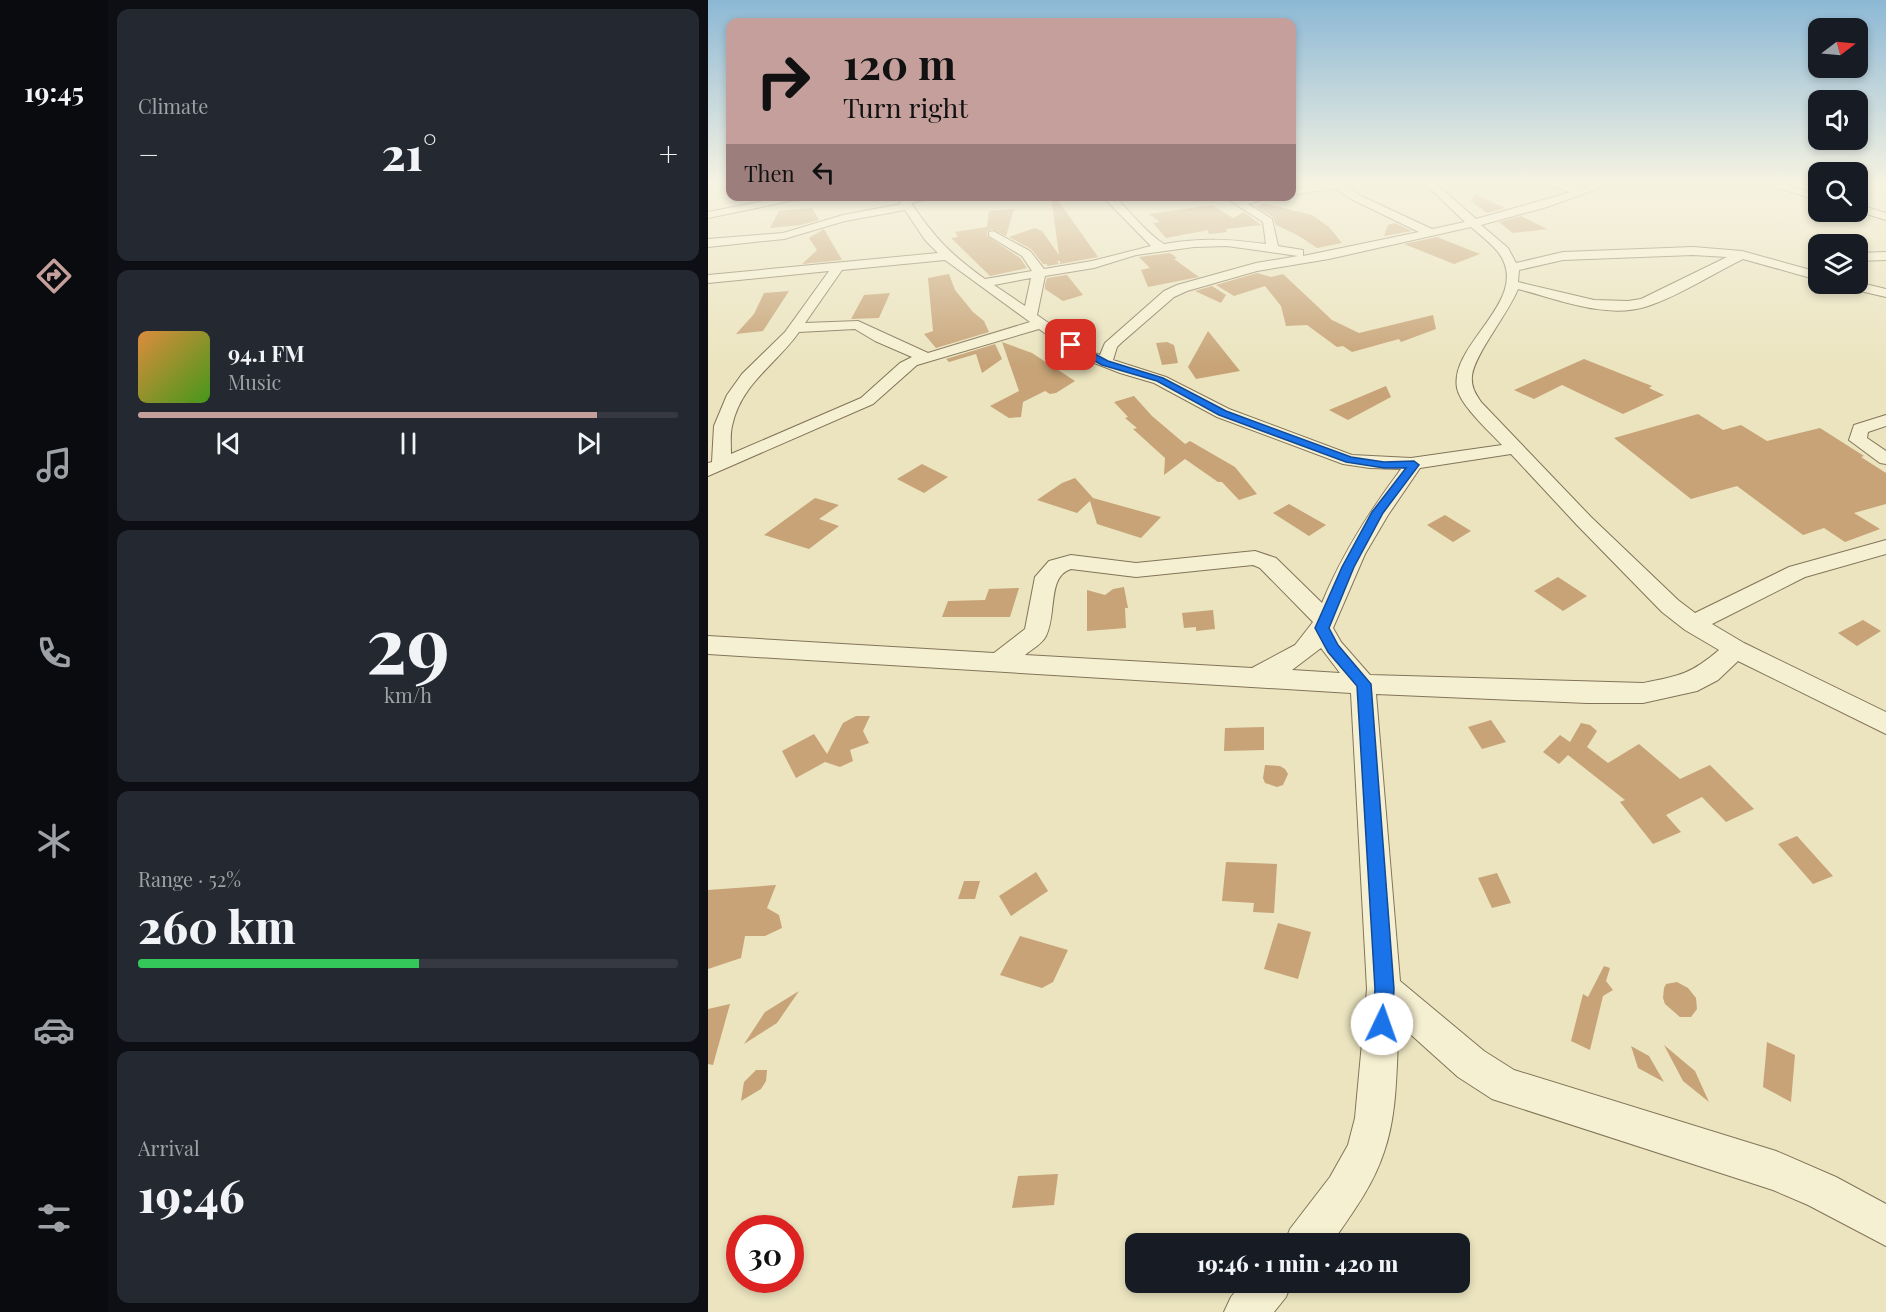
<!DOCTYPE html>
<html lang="en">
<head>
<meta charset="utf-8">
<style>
	:root { --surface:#171b24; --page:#242831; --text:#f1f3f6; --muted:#9ea1a6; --line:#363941; --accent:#c49f9b }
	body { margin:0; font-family:"Playfair Display",serif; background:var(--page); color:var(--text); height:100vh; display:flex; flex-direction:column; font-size:22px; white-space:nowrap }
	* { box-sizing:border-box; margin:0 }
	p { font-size:20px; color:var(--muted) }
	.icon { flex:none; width:33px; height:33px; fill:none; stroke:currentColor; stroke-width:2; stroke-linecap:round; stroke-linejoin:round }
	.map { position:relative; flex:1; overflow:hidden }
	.side { display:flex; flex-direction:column; gap:9px; padding:9px; background:#0d0f14; width:600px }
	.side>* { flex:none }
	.banner { position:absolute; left:18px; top:18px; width:570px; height:183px; border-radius:12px; box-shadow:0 3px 9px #0003; background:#c49f9b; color:#111; overflow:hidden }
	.needle { width:39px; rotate:74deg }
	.fabs { position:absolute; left:1100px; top:18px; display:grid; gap:12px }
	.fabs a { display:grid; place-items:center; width:60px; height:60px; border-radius:12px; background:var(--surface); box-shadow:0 3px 9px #0003; font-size:30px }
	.speed { position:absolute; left:18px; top:1215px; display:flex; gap:12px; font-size:30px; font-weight:700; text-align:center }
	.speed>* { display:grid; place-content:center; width:78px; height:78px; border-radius:50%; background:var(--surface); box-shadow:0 3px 9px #0003; line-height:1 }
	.speed .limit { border:9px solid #d22; background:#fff; color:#111 }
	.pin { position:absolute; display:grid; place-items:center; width:51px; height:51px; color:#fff; margin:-26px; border-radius:12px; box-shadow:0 3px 9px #0006 }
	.me { position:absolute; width:66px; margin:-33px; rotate:3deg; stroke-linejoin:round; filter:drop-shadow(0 0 4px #0008) }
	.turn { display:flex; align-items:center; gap:21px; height:126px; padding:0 18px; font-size:27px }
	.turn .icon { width:78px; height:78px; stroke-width:2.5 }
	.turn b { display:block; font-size:42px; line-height:51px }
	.then { display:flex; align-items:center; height:57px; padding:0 18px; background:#0003; gap:12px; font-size:22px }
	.big { font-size:45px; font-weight:800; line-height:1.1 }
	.side .tile { flex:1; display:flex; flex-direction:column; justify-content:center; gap:9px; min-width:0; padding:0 21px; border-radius:12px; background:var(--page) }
	.side .dial { align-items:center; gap:0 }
	.dial b { font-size:78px; line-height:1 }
	.song { display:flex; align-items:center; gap:18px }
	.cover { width:72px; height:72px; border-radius:9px; background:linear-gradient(135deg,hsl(30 70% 55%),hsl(100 70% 35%)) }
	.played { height:6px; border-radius:3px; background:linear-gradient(90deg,var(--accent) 85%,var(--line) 85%) }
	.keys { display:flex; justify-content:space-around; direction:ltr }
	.heat { display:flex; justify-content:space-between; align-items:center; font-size:33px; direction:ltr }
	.charge { height:9px; border-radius:4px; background:linear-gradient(90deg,#34c759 52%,var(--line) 0) }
	.trip { position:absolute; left:417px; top:1233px; width:345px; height:60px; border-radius:12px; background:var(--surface); box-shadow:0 3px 9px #0003; font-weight:800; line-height:60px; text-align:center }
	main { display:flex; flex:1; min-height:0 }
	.dock { display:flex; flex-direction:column; width:108px; justify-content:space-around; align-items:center; background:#090b0e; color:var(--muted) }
	.dock .icon { width:42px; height:42px }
	.dock .active { color:var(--accent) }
	.dock b { font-size:27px; color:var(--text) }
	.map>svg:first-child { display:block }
	.building { fill:#c7a377 }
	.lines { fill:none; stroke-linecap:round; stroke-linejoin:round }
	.minor-casing { stroke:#837459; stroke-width:2 }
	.minor { fill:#f6f0d2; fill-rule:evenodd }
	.route { fill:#1a73e8; stroke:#114b97; stroke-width:1.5 }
</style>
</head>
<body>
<main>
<nav class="dock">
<b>19:45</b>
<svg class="icon active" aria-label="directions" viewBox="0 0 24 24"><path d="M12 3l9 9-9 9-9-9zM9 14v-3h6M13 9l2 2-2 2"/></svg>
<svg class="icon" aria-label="music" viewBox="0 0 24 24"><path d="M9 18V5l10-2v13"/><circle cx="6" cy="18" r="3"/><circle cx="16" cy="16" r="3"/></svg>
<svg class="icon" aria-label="phone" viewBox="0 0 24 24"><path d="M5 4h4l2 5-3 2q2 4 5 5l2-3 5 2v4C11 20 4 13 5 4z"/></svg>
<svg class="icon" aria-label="climate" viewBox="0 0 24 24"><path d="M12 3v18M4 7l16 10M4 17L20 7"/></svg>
<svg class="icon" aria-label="car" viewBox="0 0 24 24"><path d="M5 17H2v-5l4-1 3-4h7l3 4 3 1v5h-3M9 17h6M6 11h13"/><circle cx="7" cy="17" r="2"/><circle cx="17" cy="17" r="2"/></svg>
<svg class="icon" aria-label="filters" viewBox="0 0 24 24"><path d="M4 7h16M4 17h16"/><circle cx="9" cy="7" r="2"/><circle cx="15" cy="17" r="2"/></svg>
</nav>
<section class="side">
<div class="tile"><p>Climate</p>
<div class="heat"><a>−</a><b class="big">21°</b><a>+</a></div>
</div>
<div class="tile">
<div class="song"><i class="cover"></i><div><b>94.1 FM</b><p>Music</p></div></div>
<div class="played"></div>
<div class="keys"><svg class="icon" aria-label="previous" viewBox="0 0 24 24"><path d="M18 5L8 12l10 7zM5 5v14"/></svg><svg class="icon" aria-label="pause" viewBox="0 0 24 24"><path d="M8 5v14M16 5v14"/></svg><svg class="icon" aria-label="next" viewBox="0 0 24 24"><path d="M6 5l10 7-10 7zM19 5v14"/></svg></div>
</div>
<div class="tile dial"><b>29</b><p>km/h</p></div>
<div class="tile"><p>Range · 52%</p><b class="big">260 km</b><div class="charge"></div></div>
<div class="tile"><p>Arrival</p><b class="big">19:46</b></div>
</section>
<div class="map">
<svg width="1178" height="1312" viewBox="0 0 1178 1312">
	<rect width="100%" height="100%" fill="#ebe4bf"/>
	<path class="building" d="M767 194 797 208 779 213 763 201Z
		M343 196H347L390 257 352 264V261H349L351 264 339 266V264H335L323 249 301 237 327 228 334 231 351 255Z
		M555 203 604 215 621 227 634 243 609 248 591 236 568 225 565 217 548 207Z
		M504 205 525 218 536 212 553 225 518 229 519 232 501 234 500 230 458 238 445 223 452 222 441 214Z
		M104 208 111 220 93 225 62 228 71 211Z
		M306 209 298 236 284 229 279 231V236L312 258 319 268 282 276 243 238 250 237 247 232 279 227 281 211Z
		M813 216 839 229 805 233 791 222Z
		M687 223 704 231 676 236 680 225Z
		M116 229 134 260 94 264 109 250 101 238Z
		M729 237 772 254 746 264 696 244Z
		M462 253 469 258 466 259 491 277 440 287 433 270 442 268 431 257Z
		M549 273 563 277 575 274 624 320 651 333 725 315 728 329 693 342 691 339 644 352 635 346 629 347 599 325 578 326 573 306 557 286 526 296 508 285Z
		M241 274 247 290 265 312 276 321 281 332 228 348 216 334 225 331 220 278Z
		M359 275 375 295 355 301 337 289V285L339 278Z
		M504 286 518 295 513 303 487 291Z
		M81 291 55 331 28 334 46 314 56 293Z
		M182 293 171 318 143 319 156 295Z
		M500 331 532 371 488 379 480 367Z
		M294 342 324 353 367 381 348 393 342 394 337 391 315 402 313 417 301 418 282 406 311 391Z
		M459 342 466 345 470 363 454 365 448 343Z
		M287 344 294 359 274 373 268 354 241 362 238 359Z
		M876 359 944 386 941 388 956 395 915 414 854 385 826 399 806 390Z
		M678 386 683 397 640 420 621 410Z
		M426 396 444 416 477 444 482 441 527 467 549 494 531 500 514 482H510L477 459 456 475 457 458 425 429 429 428 417 418 420 417 406 402Z
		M990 414 1015 430 1033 425 1059 441 1112 428 1156 456 1153 457 1178 473V504L1146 513 1172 529 1137 542 1116 528 1095 535 1029 486 983 499 906 438Z
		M214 464 240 477 216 493 189 479Z
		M367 478 385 498 453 517 433 538 389 524 382 501 369 513 329 500 354 483Z
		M107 498 131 505 111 519 131 526 101 549 56 535Z
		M581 504 618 525 601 536 565 513Z
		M737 515 763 531 745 542 719 525Z
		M850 577 879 596 855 611 826 591Z
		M416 587 420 608H417L418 628 379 631V590L397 595 405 589Z
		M311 588 302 617H234L240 601 277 600 281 589Z
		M505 610 507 629 488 631V627L476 628 474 613Z
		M1155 620 1173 631 1149 646 1130 633Z
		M148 716H162L155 731 161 743 142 750 145 761 132 767 117 762 88 778 74 751 106 734 119 754 135 723Z
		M783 720 798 742 774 749 760 727Z
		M873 723 882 725 889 731 879 747 900 763 931 744 972 779 1002 765 1046 809 1018 822 994 797 958 815 973 832 945 844 912 802 917 800 860 755 851 764 835 752 852 735 862 742Z
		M556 727V750L516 751 517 728Z
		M557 765 572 766 577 769 580 774 575 785 569 787 557 783 555 778Z
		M1089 836 1125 876 1105 884 1070 844Z
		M518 862 569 864 566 913 545 912 546 903 514 901Z
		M328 872 340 891 303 916 291 896Z
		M789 873 803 903 784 908 770 878Z
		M256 881H272L267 899H250Z
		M68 885 59 908 71 915 74 928 57 936H37L33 958 0 969V890Z
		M570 923 603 932 590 979 556 969Z
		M312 936 360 950 345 982 334 988 292 975Z
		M896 966 902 968 898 981 905 990 895 996 882 1050 863 1041 875 994 880 997Z
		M969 982 980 988 988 998 989 1009 983 1017H972L957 1004 955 998 956 988 958 984Z
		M91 991 69 1023 36 1044 57 1012Z
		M22 1004 5 1065 0 1064V1009Z
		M1059 1042 1087 1055 1083 1102 1055 1087Z
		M956 1045 987 1071 1001 1102 975 1081Z
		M923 1046 941 1056 956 1082 930 1068Z
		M48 1070H59L58 1081 53 1089 33 1101 36 1082Z
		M350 1174 346 1205 304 1208 310 1176Z"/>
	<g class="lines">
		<g class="minor-casing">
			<path id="minor" d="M626 182 632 183 651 195 724 229 757 222 715 182H726L768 219 863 192 830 182H849L874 188 892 182H908L839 207 773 225 800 248 808 263 855 252 985 247 1034 251 1110 272V280L1035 259C1004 274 973 295 940 306 899 320 849 299 810 289 800 314 766 355 764 376 763 387 767 393 773 402L883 517 970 600 987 613 1081 567 1178 540V554L1097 577 1004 624 1036 643 1178 712V734L1030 661 1010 680 989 691 935 703H879L668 694 692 981 776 1051 806 1070 1068 1151 1128 1177 1178 1204V1246L1100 1205 1065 1190 784 1099 750 1077 691 1024C688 1067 690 1112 676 1152 665 1186 643 1215 623 1244H576L582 1229 622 1177 640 1145 647 1118 659 989 643 693 0 654V636L286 653 317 629 327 577 341 561 363 555 428 563 547 551 568 558 614 603C634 554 661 512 693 469L662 468 635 464 509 417 446 383 412 373 371 357 331 329 209 365 165 404 0 476V463L4 462 6 426 19 395 34 374 77 332 121 271 0 283V275L230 253 217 240 197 210 137 221 76 239 0 247V239L75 233 135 215 193 204 188 196H236L203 203C227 238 242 254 277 279L324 271 314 256 281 236V232L285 231 322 251 336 269 384 261 443 246 394 196H406C423 212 437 232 456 244 494 238 520 239 558 244L555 222 515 196H528L533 199 567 196 540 204 564 219 570 246 595 250V256L711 232 643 199 626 188 584 195V189ZM763 227C772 235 783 243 790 252 826 299 741 343 749 388 752 405 782 432 794 445L703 458 644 455 521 409 458 377 405 360 409 347 413 343 466 297 479 291 549 271 621 259ZM519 246 590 256 548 263 469 285 456 291 397 343 392 355 381 351 329 315 337 276 386 268 428 255 486 247ZM985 255 1019 257 933 299 920 301 886 300 810 282 811 270 855 260ZM237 260 322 322 220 353 150 321 97 323 134 270ZM323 278 317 306 286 285ZM147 329 167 341 204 357 192 363 153 398 23 454C23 445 22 434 24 426 33 383 68 365 91 332ZM803 454 869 525 954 612 977 630 1011 650C983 674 971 676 935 683L662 675 633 642 625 628 657 554 680 515 712 468ZM545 565 552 568 605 622 587 645 544 668 317 655C324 649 334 644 338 636 349 614 339 576 363 569L428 577ZM613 648 632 673 584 670Z
				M1049 182H1067L1110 194V200Z
				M82 196H106L0 218V212Z
				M1149 204 1178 213V220L1149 211Z
				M1178 252V260L1149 261V253Z
				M1149 282 1178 289V297L1135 287 1134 284Z
				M1178 415V426L1160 432 1159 438 1178 451V464L1172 463 1141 440 1146 425Z
				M535 1282H584L578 1297 566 1312H516L523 1297Z"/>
		</g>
		<use href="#minor" class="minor"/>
	</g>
	<linearGradient id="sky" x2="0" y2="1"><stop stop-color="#8cb8d5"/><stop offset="0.5" stop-color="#f6f3e2"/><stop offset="1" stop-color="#f6f3e2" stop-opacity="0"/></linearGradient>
	<rect width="1178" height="366" fill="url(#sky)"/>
	<path class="route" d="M360 343H366L400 361 455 378 518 411 643 457 676 462 706 461 711 465 675 513 646 567 621 628 630 645 663 684 686 989 684 1024 681 1031 674 1034 667 1031 664 1024 667 989 649 686 620 652 607 628 634 567 664 512 698 468H676L638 462 511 415 449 381 394 365 360 346Z"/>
</svg>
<div class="fabs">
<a><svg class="needle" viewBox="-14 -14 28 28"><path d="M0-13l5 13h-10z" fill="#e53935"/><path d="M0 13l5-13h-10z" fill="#9ea1a6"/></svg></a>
<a><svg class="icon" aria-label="sound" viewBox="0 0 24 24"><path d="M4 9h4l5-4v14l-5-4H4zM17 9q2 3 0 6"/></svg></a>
<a><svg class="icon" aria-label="search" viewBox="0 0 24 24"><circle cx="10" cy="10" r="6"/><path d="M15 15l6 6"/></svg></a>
<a><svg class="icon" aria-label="layers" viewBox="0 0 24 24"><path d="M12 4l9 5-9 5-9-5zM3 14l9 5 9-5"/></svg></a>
</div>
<div class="speed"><div class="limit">30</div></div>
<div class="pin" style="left:363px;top:345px;background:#d93025"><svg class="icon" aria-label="arrive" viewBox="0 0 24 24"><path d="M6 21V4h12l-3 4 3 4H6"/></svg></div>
<svg class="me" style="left:674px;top:1024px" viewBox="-20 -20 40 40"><circle r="19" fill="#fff"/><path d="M0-13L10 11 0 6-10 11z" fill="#1a73e8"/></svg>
<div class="trip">19:46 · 1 min · 420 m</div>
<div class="banner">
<div class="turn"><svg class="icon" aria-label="right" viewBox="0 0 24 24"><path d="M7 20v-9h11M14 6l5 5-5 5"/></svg><div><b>120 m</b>Turn right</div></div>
<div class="then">Then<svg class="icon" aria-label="left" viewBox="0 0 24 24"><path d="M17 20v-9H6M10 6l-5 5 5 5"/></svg></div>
</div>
</div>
</main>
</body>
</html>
